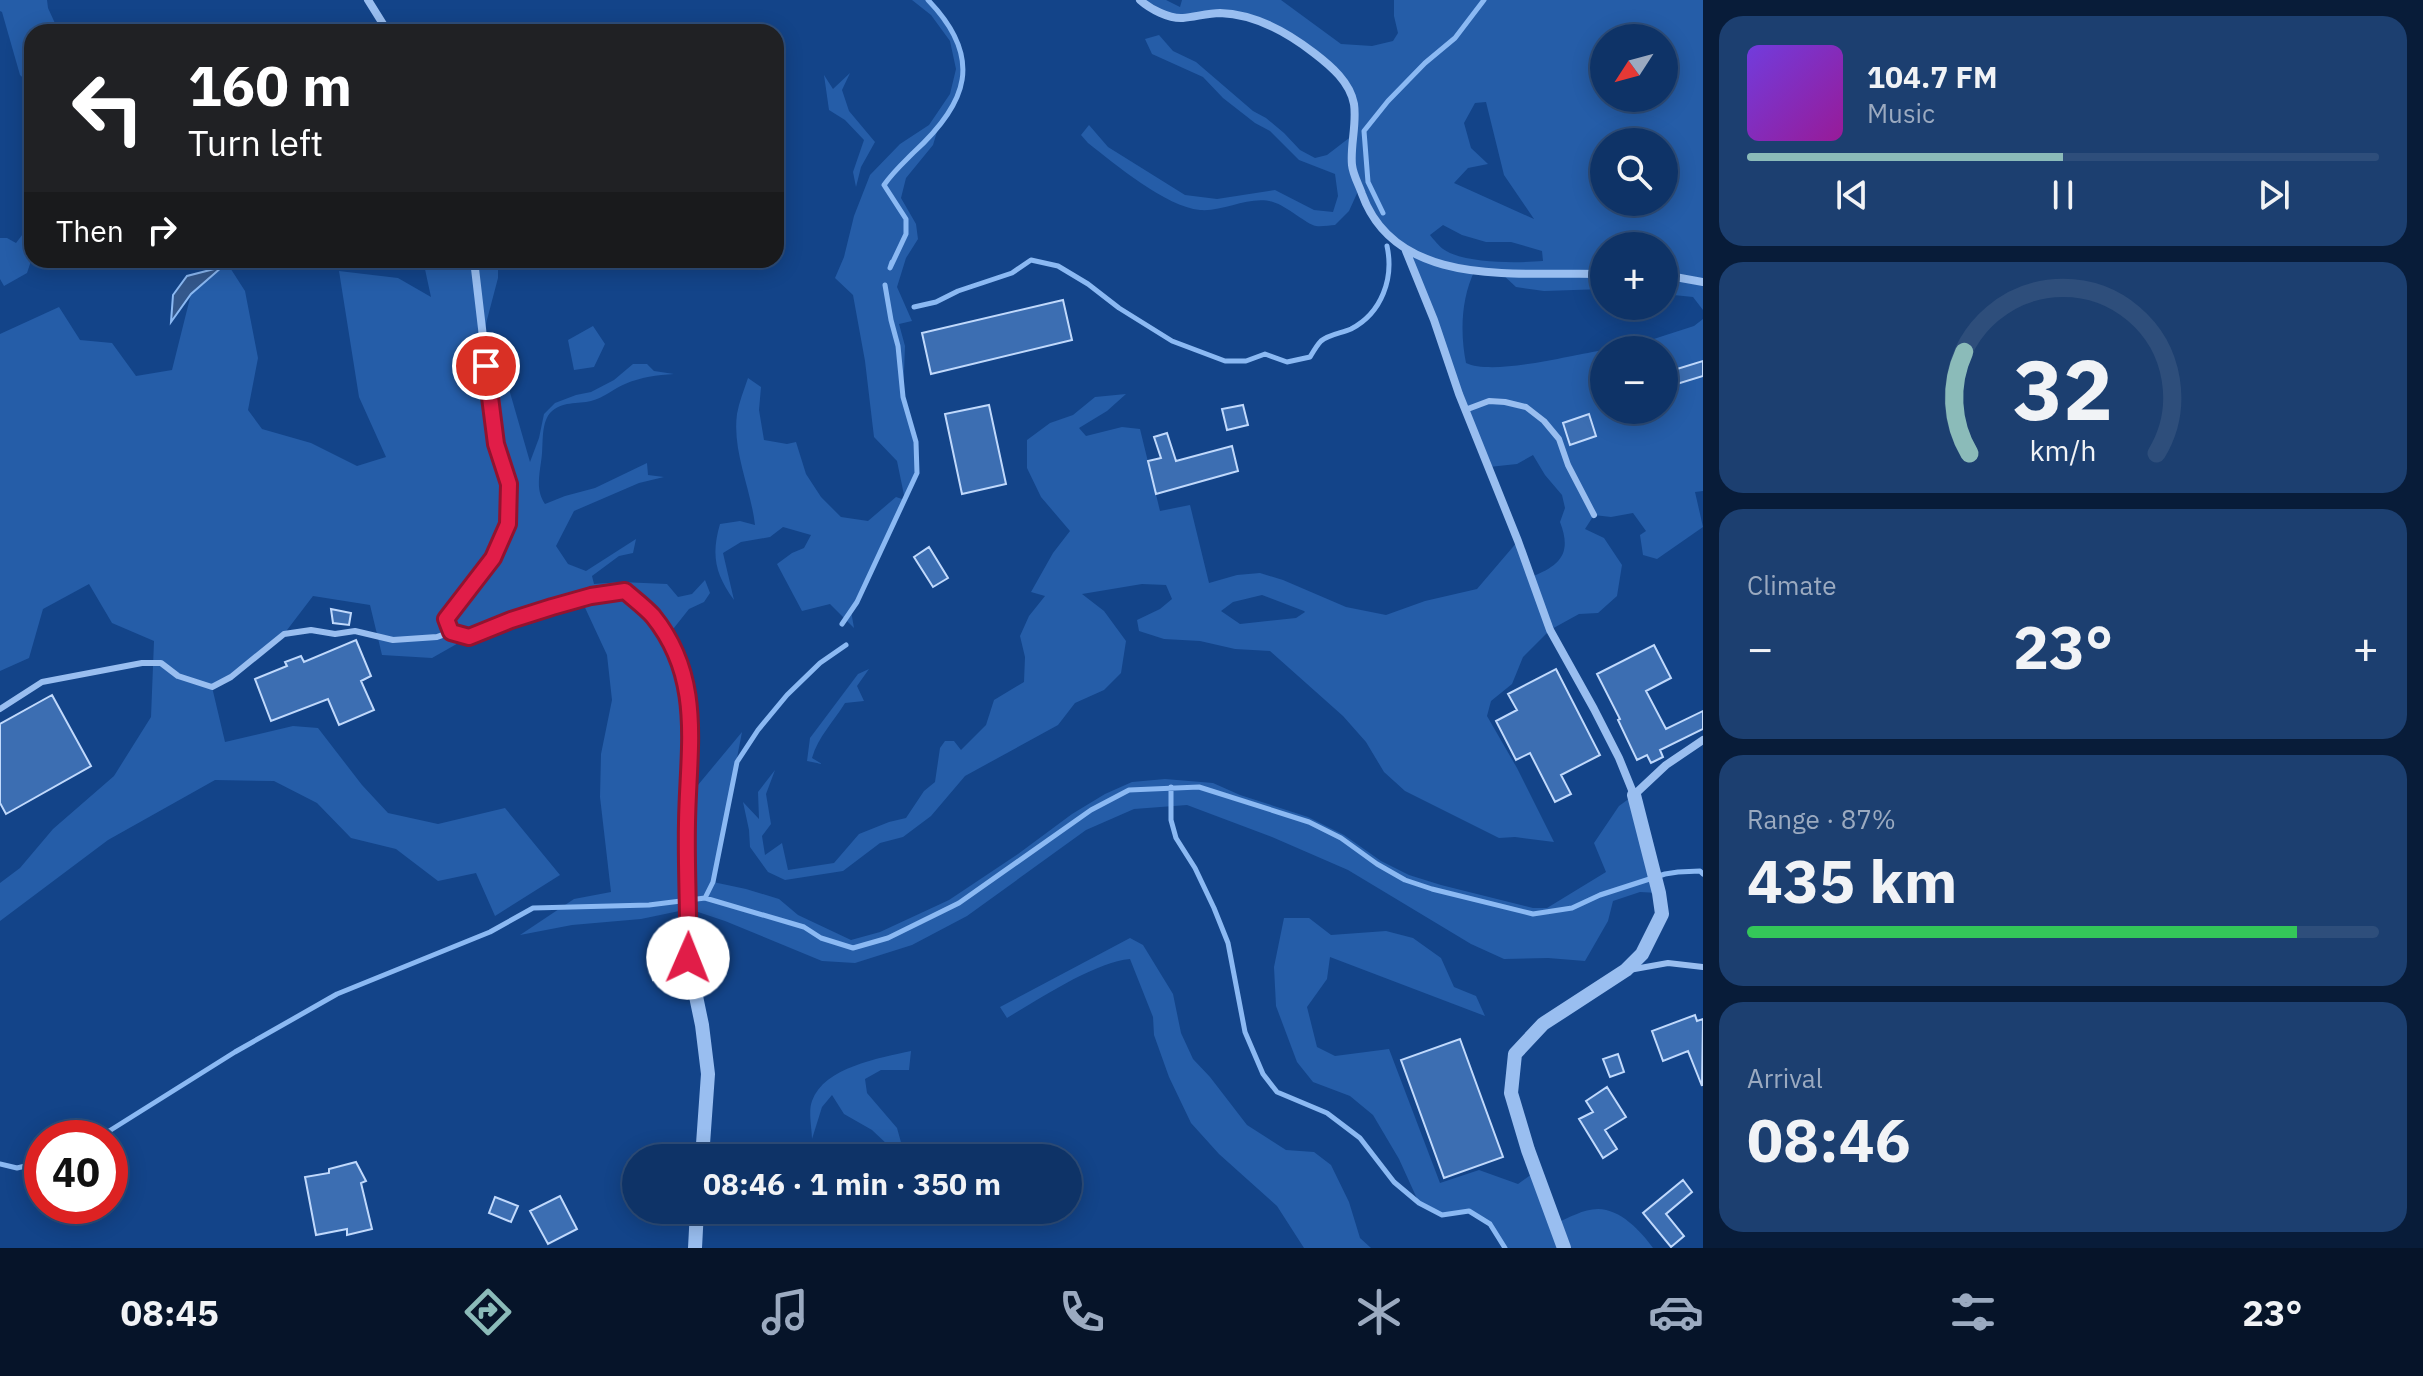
<!DOCTYPE html>
<html lang="en">
<head>
<meta charset="utf-8">
<style>
	:root { --surface:#0e3367; --page:#1c3f70; --text:#f1f3f6; --muted:#9baac0; --line:#2e4e7b; --accent:#8bbbb9 }
	body { margin:0; font-family:"IBM Plex Sans",sans-serif; background:var(--page); color:var(--text); height:100vh; display:flex; flex-direction:column; font-size:30px; white-space:nowrap }
	* { box-sizing:border-box; margin:0 }
	p { font-size:26px; color:var(--muted) }
	.icon { flex:none; width:44px; height:44px; fill:none; stroke:currentColor; stroke-width:2; stroke-linecap:round; stroke-linejoin:round }
	.map { position:relative; flex:1; overflow:hidden }
	.side { display:flex; flex-direction:column; gap:16px; padding:16px; background:#081c39; width:720px }
	.side>* { flex:none }
	.banner { position:absolute; left:24px; top:24px; width:760px; height:244px; border-radius:24px; box-shadow:0 4px 20px #0003,0 0 0 2px var(--line); background:#202124; color:#fff; overflow:hidden }
	.needle { width:52px; rotate:234deg }
	.buttons { position:absolute; left:1590px; top:24px; display:grid; gap:16px }
	.buttons a { display:grid; place-items:center; width:88px; height:88px; border-radius:50%; background:var(--surface); box-shadow:0 4px 20px #0003,0 0 0 2px var(--line); font-size:40px }
	.speed { position:absolute; left:24px; top:1120px; display:flex; gap:16px; font-size:40px; font-weight:700; text-align:center }
	.speed>* { display:grid; place-content:center; width:104px; height:104px; border-radius:50%; background:var(--surface); box-shadow:0 4px 20px #0003,0 0 0 2px var(--line); line-height:1 }
	.speed .limit { border:12px solid #d22; background:#fff; color:#111 }
	.pin { position:absolute; display:grid; place-items:center; width:68px; height:68px; color:#fff; margin:-34px; border:4px solid #fff; border-radius:50%; box-shadow:0 2px 8px #0007 }
	.me { position:absolute; width:88px; margin:-44px; rotate:1deg; stroke-linejoin:round; filter:drop-shadow(0 0 6px #0008) }
	.turn { display:flex; align-items:center; gap:28px; height:168px; padding:0 32px; font-size:36px }
	.turn .icon { width:104px; height:104px; stroke-width:2.5 }
	.turn b { display:block; font-size:56px; line-height:68px }
	.then { display:flex; align-items:center; height:76px; padding:0 32px; background:#0003; gap:16px; font-size:30px }
	.big { font-size:60px; font-weight:700; line-height:1.1 }
	.side .widget { flex:1; display:flex; flex-direction:column; justify-content:center; gap:12px; min-width:0; padding:0 28px; border-radius:24px; background:var(--page) }
	.side .dial { align-items:center; gap:0 }
	.dial svg { height:208px; overflow:visible; fill:none; stroke:var(--line); stroke-width:7; stroke-linecap:round; text-anchor:middle }
	.dial text { fill:var(--text); stroke:none }
	.song { display:flex; align-items:center; gap:24px }
	.cover { width:96px; height:96px; border-radius:12px; background:linear-gradient(135deg,hsl(260 70% 55%),hsl(300 70% 35%)) }
	.played { height:8px; border-radius:4px; background:linear-gradient(90deg,var(--accent) 50%,var(--line) 50%) }
	.keys { display:flex; justify-content:space-around; direction:ltr }
	.heat { display:flex; justify-content:space-between; align-items:center; font-size:44px; direction:ltr }
	.charge { height:12px; border-radius:6px; background:linear-gradient(90deg,#34c759 87%,var(--line) 0) }
	.trip { position:absolute; left:622px; top:1144px; width:460px; height:80px; border-radius:40px; background:var(--surface); box-shadow:0 4px 20px #0003,0 0 0 2px var(--line); font-weight:700; line-height:80px; text-align:center }
	.tab-bar { display:flex; height:128px; justify-content:space-around; align-items:center; background:#061429; color:var(--muted) }
	.tab-bar .icon { width:56px; height:56px }
	.tab-bar .on { color:var(--accent) }
	.tab-bar b { font-size:36px; color:var(--text) }
	main { display:flex; flex:1; min-height:0 }
	.map>svg:first-child { display:block }
	.green { fill:#255da8; fill-rule:evenodd }
	.water { fill:#34588c; stroke:#8bb9f3; stroke-width:2 }
	.lines { fill:none; stroke-linecap:round; stroke-linejoin:round }
	.stream { stroke:#8bb9f3; stroke-width:5 }
	.building { fill:#3c6eb2; stroke:#c0d9fc; stroke-width:2 }
	.service { stroke:#99bef0; stroke-width:6 }
	.minor { stroke:#99bef0; stroke-width:8 }
	.tertiary { stroke:#99bef0; stroke-width:14 }
	.route-casing { stroke:#92132f; stroke-width:20 }
	.route { stroke:#e11d48; stroke-width:14 }
</style>
</head>
<body>
<main>
<div class="map">
<svg width="1703" height="1248" viewBox="0 0 1703 1248">
	<rect width="100%" height="100%" fill="#134489"/>
	<path class="green" d="M0 0H47L48 8 59 32H32V86L20 75 2 12 0 11Z
		M912 0H928L955 34 964 63 959 96 939 125 933 145 906 178 901 198 916 224 918 239 906 258 897 287 912 321 899 324 905 346 903 397 916 442 917 473 870 576 851 611 854 628 830 604 802 611 777 564 792 553 804 548 811 535 783 527 770 537 741 542 723 553 734 600C715 574 711 555 720 524L740 521 755 525C751 489 732 451 737 414 739 402 744 390 748 378L761 387 759 410 764 440 787 444 796 442 806 474 821 497 841 517 868 521 896 497 905 500 897 461 874 437 865 361 853 295 835 278 844 257 854 216 870 175 900 144 929 125 950 94 956 69 950 41 931 15Z
		M1140 0H1166L1180 7 1182 0H1281L1341 44 1372 46 1393 41 1398 33 1394 16V0H1703V310L1693 297 1664 294V246H1604V289L1544 291 1516 287 1501 273 1475 270C1461 298 1460 333 1466 363 1494 376 1571 355 1604 350V410H1664V350H1605L1632 346 1694 326 1703 319V491L1695 492 1703 527 1657 559 1643 555 1640 535 1646 531 1633 513 1611 517 1594 515 1585 529 1604 538 1622 565 1617 596 1598 613 1579 614 1550 630 1523 657 1512 684 1491 701 1487 716 1517 768 1554 842 1515 837 1499 838 1405 791 1384 772 1366 742 1343 716 1270 651 1235 649 1200 641 1164 639 1139 631 1137 620 1160 609 1172 599 1166 585 1142 584 1082 594 1104 611 1126 641 1121 673 1104 690 1075 703 1058 725 965 776 931 816 903 837 880 843 843 871 785 880 768 872 750 847 749 830 743 802 759 819 758 792 775 770 766 794 771 824 762 836 765 855 782 843 788 870 834 863 859 834 889 822 906 818 924 791 935 782 940 748 945 741H954L961 750 986 725 994 700 1024 682 1025 657 1020 636 1029 616 1045 596 1031 592 1053 553 1070 531 1041 497 1027 468V440L1050 423 1073 415 1095 397 1126 394 1107 411 1079 428 1086 436 1122 427 1140 429 1160 511 1190 505 1209 583 1237 575 1260 573 1283 580 1346 607 1386 615 1425 601 1477 589 1518 541 1531 577C1561 565 1572 553 1560 522L1565 508 1562 495 1545 475 1533 455 1517 464 1489 467 1406 251 1380 229 1359 189 1349 211 1335 225C1330 225 1322 227 1316 226 1306 224 1287 206 1273 202 1250 195 1224 212 1200 210 1166 207 1115 164 1088 143L1081 135 1089 125 1108 147 1185 195 1217 199 1275 190 1314 210 1333 212 1338 196 1335 174 1299 160 1270 131 1255 123 1223 98 1203 77 1152 54 1145 39 1159 35 1173 51 1196 62 1253 111 1266 118 1284 133 1300 150 1315 158 1327 155 1353 135 1354 104 1342 78 1279 29 1219 13 1179 19ZM1604 38H1664V98H1604ZM1486 102 1504 175 1534 219 1454 183 1468 168 1488 164 1471 148 1464 123 1475 103ZM1604 142H1664V202H1604ZM1443 225 1462 235 1486 242H1511L1542 251 1543 261C1518 263 1464 264 1443 249 1439 246 1434 240 1430 235ZM1262 595 1304 611 1305 612 1296 618 1240 624 1221 611 1233 602Z
		M850 73 842 90 849 111 875 142 861 167 856 187 853 172 864 140 845 120 829 110 824 75 833 89Z
		M32 222V258L27 273 4 286 0 279V238H7L16 243Z
		M423 260H498V278L483 335 507 382 530 462 539 438 544 414 555 403 576 395 591 392 614 380 633 364H647L654 371 674 374C657 375 641 377 625 384 613 389 604 398 591 401 578 404 561 401 550 413 540 425 544 447 541 462 539 477 536 491 545 504L565 496 595 488 647 463 648 475 664 477 639 483 574 511 556 546 568 564 586 571 636 539 633 553 619 556 592 576 594 584 621 582 667 584 678 597 692 594 705 580 710 593 704 602 689 609 666 638 679 659 690 703 688 797 742 732 713 882 746 889 779 899 798 915 851 940 880 932 949 900 1018 854 1072 814 1105 794 1132 782 1165 779 1213 783 1240 795 1308 817 1344 835 1381 861 1409 875 1441 885 1533 908H1547L1606 872 1594 843 1619 806 1634 795 1659 893 1640 892 1613 901 1608 921 1585 961 1548 958 1504 959 1471 944 1348 870 1272 837 1187 805 1134 809 1086 830 967 916 912 945 855 963 822 961 725 921 689 909 641 919 572 925 520 935 574 899 611 892 600 797 601 754 612 700 607 655 581 599 469 637 432 658 382 655 370 605 313 596 284 634 257 658 212 687 225 742 293 726 318 728 362 785 388 813 438 824 505 808 560 875 495 916 476 873 438 881 396 849 351 838 317 803 274 781 215 780 108 840 0 921V883L20 868 53 829 114 776 151 717 154 641 112 623 89 584 43 609 29 658 0 671V334L59 307 80 340 112 343 136 376 172 370 191 294 227 263 245 291 258 358 248 410 262 429 311 443 357 466 386 457 359 397 339 271 398 278 431 297Z
		M593 326 605 344 594 367 574 370 568 340Z
		M869 669 857 686 864 701 845 703C834 721 818 737 812 758L822 764 807 761 810 738 858 674Z
		M1284 918H1309L1331 935 1386 931 1413 938 1441 958 1454 987 1476 996 1485 1016 1330 957 1327 979 1307 1007 1317 1047 1335 1056 1389 1049 1440 1183 1479 1170 1518 1184 1536 1171 1556 1223C1569 1218 1583 1209 1598 1209 1620 1209 1641 1231 1653 1248H1505L1490 1224 1469 1211 1442 1215 1419 1203 1399 1159 1373 1115 1350 1096 1313 1082 1297 1062 1276 1006 1274 967Z
		M1130 938 1143 945 1173 994 1181 1033 1193 1059 1210 1077 1247 1125 1286 1150 1314 1152 1331 1165 1349 1202 1360 1238 1371 1248H1304L1277 1206 1219 1154 1191 1123 1169 1077 1154 1035 1153 1017 1130 959C1095 962 1039 999 1007 1018L1000 1007Z
		M911 1051 909 1070H881L865 1079 867 1093 897 1128 904 1153 899 1158H894L889 1146 872 1130 844 1114 832 1095 822 1107 812 1139C812 1129 808 1111 812 1101 824 1067 880 1058 911 1051Z"/>
	<path class="water" d="M222 267 191 294 171 322 173 295 187 276Z"/>
	<g class="lines">
		<path class="stream" d="M1383 213 1368 182 1364 131 1388 101 1425 63 1455 38 1484 0
			M892 262 890 268 906 234V219L884 185C893 172 902 164 913 153 968 103 984 58 928 0
			M914 307 936 302 958 291 1012 273 1031 260 1058 266 1088 284 1119 308 1172 341 1225 361H1246L1265 354 1287 362 1310 357C1313 352 1317 345 1321 341 1329 334 1342 333 1351 329 1382 313 1394 278 1387 246
			M842 624 857 602 917 473 916 442 903 397 898 346 891 320 885 285
			M1171 787V820L1176 838 1195 868 1214 908 1228 943 1245 1032 1263 1074 1277 1092 1327 1113 1360 1138 1394 1182 1419 1203 1442 1215 1469 1211 1490 1224 1505 1248
			M705 898 713 882 737 762 758 730 787 695 820 663 846 645
			M98 1138 235 1052 337 994 490 932 533 908 649 905 705 898 804 927 821 938 853 948 888 938 959 903 1091 810 1129 790 1199 787 1309 822 1341 838 1377 864 1405 880 1432 889 1533 914 1572 908 1600 895 1665 874 1678 872 1700 871 1703 874
			M0 1164 17 1168 42 1162"/>
	</g>
	<path class="building" d="M1063 300 1072 340 931 374 922 333Z
		M1703 361V376L1667 387 1664 373Z
		M989 405 1006 484 962 494 945 414Z
		M1243 405 1248 425 1227 430 1222 409Z
		M1589 414 1596 436 1570 445 1563 423Z
		M1167 433 1176 461 1232 446 1238 471 1156 494 1148 461 1161 458 1154 437Z
		M929 547 948 578 933 587 914 557Z
		M331 609 351 613 349 625 333 623Z
		M356 640 371 676 361 681 374 710 339 725 328 699 271 721 255 679 287 666 285 662 301 656 304 662Z
		M1654 645 1671 678 1646 691 1666 729 1703 711V729L1660 750 1663 757 1651 763 1647 755 1637 760 1618 720 1620 719 1597 674Z
		M1556 669 1600 755 1561 775 1571 794 1555 802 1530 753 1516 760 1496 721 1517 710 1508 694Z
		M52 695 91 766 6 814 0 803V724Z
		M667 955 671 977 653 980 649 957Z
		M1695 1015 1697 1021 1703 1019 1702 1086 1688 1051 1663 1061 1652 1031Z
		M1460 1039 1503 1157 1444 1178 1401 1060Z
		M1618 1054 1624 1072 1610 1077 1603 1059Z
		M1607 1087 1626 1117 1605 1130 1617 1149 1603 1158 1579 1119 1593 1112 1586 1101Z
		M356 1162 366 1181 361 1183 372 1229 347 1235V1229L316 1235 305 1177 329 1173V1169Z
		M1683 1180 1692 1192 1666 1214 1684 1236 1671 1247 1643 1213Z
		M560 1196 577 1229 548 1244 530 1211Z
		M495 1197 518 1206 511 1222 489 1213Z"/>
	<g class="lines">
		<path class="service" d="M1465 410 1489 401 1505 402 1526 407 1544 421 1559 439 1568 465 1594 515
			M0 709 42 682 142 663H161L178 676 212 687 231 677 284 634 311 630 335 634 355 631 393 640 437 637 451 632
			M1629 970 1668 963 1703 967"/>
		<path class="minor" d="M368 0 388 32
			M1140 0C1150 9 1169 19 1183 18 1195 17 1208 13 1220 13 1254 14 1287 32 1314 53 1331 66 1350 82 1354 104 1357 124 1350 146 1352 165 1353 175 1359 185 1362 194 1397 291 1522 271 1604 274
			M1406 251 1434 320 1459 394 1518 541 1550 630 1594 709 1619 758 1634 795 1666 765 1703 740
			M474 260 492 414 496 444 509 484 508 524 493 558 446 619 451 632 469 637 511 620 552 607 591 596 625 591 652 615 679 659 690 703 691 742 686 863 689 909
			M1664 275 1703 282"/>
		<path class="tertiary" d="M689 909 688 958 702 1025 708 1074 702 1158
			M695 1248 697 1210
			M1564 1248 1528 1150 1511 1093 1515 1054 1543 1024 1626 970 1642 954 1662 914 1659 893 1634 795"/>
	</g>
	<g class="lines">
		<g class="route-casing">
			<path id="route" d="M486 366 496 444 509 484 508 524 493 558 446 619 451 632 469 637 511 620 552 607 591 596 625 591C634 599 645 607 653 616 704 679 688 748 687 823 686 868 689 913 688 958"/>
		</g>
		<use href="#route" class="route"/>
	</g>
</svg>
<div class="buttons">
<a><svg class="needle" viewBox="-14 -14 28 28"><path d="M0-13l5 13h-10z" fill="#e53935"/><path d="M0 13l5-13h-10z" fill="#9baac0"/></svg></a>
<a><svg class="icon" aria-label="search" viewBox="0 0 24 24"><circle cx="10" cy="10" r="6"/><path d="M15 15l6 6"/></svg></a>
<a>+</a>
<a>−</a>
</div>
<div class="speed"><div class="limit">40</div></div>
<div class="pin" style="left:486px;top:366px;background:#d93025"><svg class="icon" aria-label="arrive" viewBox="0 0 24 24"><path d="M6 21V4h12l-3 4 3 4H6"/></svg></div>
<svg class="me" style="left:688px;top:958px" viewBox="-20 -20 40 40"><circle r="19" fill="#fff"/><path d="M0-13L10 11 0 6-10 11z" fill="#e11d48"/></svg>
<div class="trip">08:46 · 1 min · 350 m</div>
<div class="banner">
<div class="turn"><svg class="icon" aria-label="left" viewBox="0 0 24 24"><path d="M17 20v-9H6M10 6l-5 5 5 5"/></svg><div><b>160 m</b>Turn left</div></div>
<div class="then">Then<svg class="icon" aria-label="right" viewBox="0 0 24 24"><path d="M7 20v-9h11M14 6l5 5-5 5"/></svg></div>
</div>
</div>
<section class="side">
<div class="widget">
<div class="song"><i class="cover"></i><div><b>104.7 FM</b><p>Music</p></div></div>
<div class="played"></div>
<div class="keys"><svg class="icon" aria-label="previous" viewBox="0 0 24 24"><path d="M18 5L8 12l10 7zM5 5v14"/></svg><svg class="icon" aria-label="pause" viewBox="0 0 24 24"><path d="M8 5v14M16 5v14"/></svg><svg class="icon" aria-label="next" viewBox="0 0 24 24"><path d="M6 5l10 7-10 7zM19 5v14"/></svg></div>
</div>
<div class="widget dial"><svg viewBox="0 0 100 80">
<path d="M14 69A42 42 0 1 1 86 69"/>
<path d="M14 69A42 42 0 0 1 12 30" stroke="#8bbbb9"/>
<text x="50" y="56" font-size="32" font-weight="700">32</text>
<text x="50" y="72" font-size="11">km/h</text>
</svg></div>
<div class="widget"><p>Climate</p>
<div class="heat"><a>−</a><b class="big">23°</b><a>+</a></div>
</div>
<div class="widget"><p>Range · 87%</p><b class="big">435 km</b><div class="charge"></div></div>
<div class="widget"><p>Arrival</p><b class="big">08:46</b></div>
</section>
</main>
<nav class="tab-bar">
<b>08:45</b>
<svg class="icon on" aria-label="directions" viewBox="0 0 24 24"><path d="M12 3l9 9-9 9-9-9zM9 14v-3h6M13 9l2 2-2 2"/></svg>
<svg class="icon" aria-label="music" viewBox="0 0 24 24"><path d="M9 18V5l10-2v13"/><circle cx="6" cy="18" r="3"/><circle cx="16" cy="16" r="3"/></svg>
<svg class="icon" aria-label="phone" viewBox="0 0 24 24"><path d="M5 4h4l2 5-3 2q2 4 5 5l2-3 5 2v4C11 20 4 13 5 4z"/></svg>
<svg class="icon" aria-label="climate" viewBox="0 0 24 24"><path d="M12 3v18M4 7l16 10M4 17L20 7"/></svg>
<svg class="icon" aria-label="car" viewBox="0 0 24 24"><path d="M5 17H2v-5l4-1 3-4h7l3 4 3 1v5h-3M9 17h6M6 11h13"/><circle cx="7" cy="17" r="2"/><circle cx="17" cy="17" r="2"/></svg>
<svg class="icon" aria-label="filters" viewBox="0 0 24 24"><path d="M4 7h16M4 17h16"/><circle cx="9" cy="7" r="2"/><circle cx="15" cy="17" r="2"/></svg>
<b>23°</b>
</nav>
</body>
</html>
